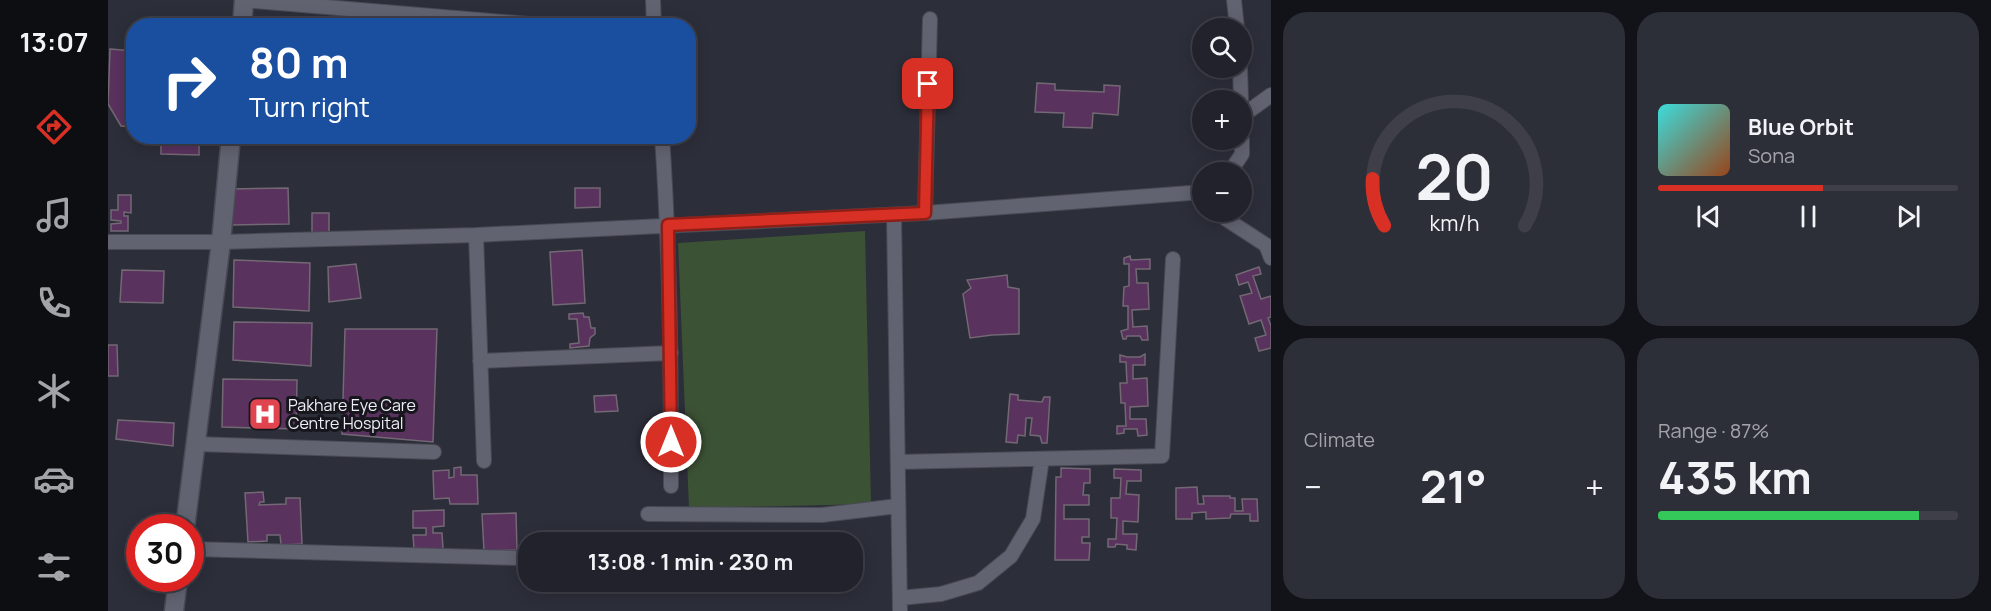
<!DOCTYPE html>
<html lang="en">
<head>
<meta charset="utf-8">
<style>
	:root { --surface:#21222c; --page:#2d2f38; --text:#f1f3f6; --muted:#a2a4a9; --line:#3e3f48; --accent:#d93025 }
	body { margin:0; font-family:Manrope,sans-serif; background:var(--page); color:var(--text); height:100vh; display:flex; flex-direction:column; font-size:22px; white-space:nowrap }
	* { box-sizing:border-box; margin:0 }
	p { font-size:20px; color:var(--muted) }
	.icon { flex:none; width:33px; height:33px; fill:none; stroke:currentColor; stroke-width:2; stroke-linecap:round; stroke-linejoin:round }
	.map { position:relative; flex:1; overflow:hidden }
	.sheet { display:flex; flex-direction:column; gap:12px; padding:12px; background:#121318; width:720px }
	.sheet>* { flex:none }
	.top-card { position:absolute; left:18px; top:18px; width:570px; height:126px; border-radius:24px; box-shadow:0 3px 15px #0003,0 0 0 2px var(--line); background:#1a4fa0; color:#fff; overflow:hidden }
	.controls { position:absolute; left:1084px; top:18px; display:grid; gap:12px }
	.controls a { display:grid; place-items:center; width:60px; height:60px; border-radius:50%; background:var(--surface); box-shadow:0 3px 15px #0003,0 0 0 2px var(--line); font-size:30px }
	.speed { position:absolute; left:18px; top:514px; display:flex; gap:12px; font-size:30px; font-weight:700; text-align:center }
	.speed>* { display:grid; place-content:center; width:78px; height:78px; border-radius:50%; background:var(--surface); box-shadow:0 3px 15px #0003,0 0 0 2px var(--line); line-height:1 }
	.speed .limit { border:9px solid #d22; background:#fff; color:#111 }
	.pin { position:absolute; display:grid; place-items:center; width:51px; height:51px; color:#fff; margin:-26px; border-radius:12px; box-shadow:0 3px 9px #0006 }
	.me { position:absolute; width:66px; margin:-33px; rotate:0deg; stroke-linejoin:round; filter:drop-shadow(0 0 4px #0008) }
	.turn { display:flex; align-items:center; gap:21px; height:126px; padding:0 24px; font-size:27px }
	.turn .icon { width:78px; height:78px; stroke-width:2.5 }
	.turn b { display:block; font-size:42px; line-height:51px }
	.big { font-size:45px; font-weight:700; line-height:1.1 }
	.sheet .card { flex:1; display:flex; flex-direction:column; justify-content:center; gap:9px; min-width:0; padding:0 21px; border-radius:24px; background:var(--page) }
	.sheet .dial { align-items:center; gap:0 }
	.dial svg { height:156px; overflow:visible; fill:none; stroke:var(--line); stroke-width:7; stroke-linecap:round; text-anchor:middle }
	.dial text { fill:var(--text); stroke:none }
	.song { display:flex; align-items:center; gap:18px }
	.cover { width:72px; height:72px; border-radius:9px; background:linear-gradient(135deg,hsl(180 70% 55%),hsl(20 70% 35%)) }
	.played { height:6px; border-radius:3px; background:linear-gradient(90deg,var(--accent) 55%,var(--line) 55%) }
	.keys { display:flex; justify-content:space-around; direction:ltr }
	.heat { display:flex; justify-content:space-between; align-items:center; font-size:33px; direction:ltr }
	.charge { height:9px; border-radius:4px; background:linear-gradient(90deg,#34c759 87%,var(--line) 0) }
	.sheet .tiles { flex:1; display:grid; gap:12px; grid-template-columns:repeat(2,1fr) }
	.trip { position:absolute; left:410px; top:532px; width:345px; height:60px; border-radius:24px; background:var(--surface); box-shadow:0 3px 15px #0003,0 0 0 2px var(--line); font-weight:700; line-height:60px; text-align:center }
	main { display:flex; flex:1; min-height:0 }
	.tab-bar { display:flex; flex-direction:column; width:108px; justify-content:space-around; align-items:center; background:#0d0e12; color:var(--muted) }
	.tab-bar .icon { width:42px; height:42px }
	.tab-bar .current { color:var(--accent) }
	.tab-bar b { font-size:27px; color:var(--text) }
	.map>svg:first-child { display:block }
	.green { fill:#3c5235 }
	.building { fill:#59325e; stroke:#736874; stroke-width:1.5 }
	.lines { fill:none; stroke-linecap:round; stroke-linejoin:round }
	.minor-casing { stroke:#494a54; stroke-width:16 }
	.tertiary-casing { stroke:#494a54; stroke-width:21 }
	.minor { stroke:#616371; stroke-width:14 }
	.tertiary { stroke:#616371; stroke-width:18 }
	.route-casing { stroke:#8d1f18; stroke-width:15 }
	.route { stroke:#d93025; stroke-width:10 }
	.labels { text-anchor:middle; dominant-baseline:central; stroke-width:6; stroke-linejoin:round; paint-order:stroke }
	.poi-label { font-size:16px; fill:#edeef7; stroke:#16161c; text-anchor:start }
</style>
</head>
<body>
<main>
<nav class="tab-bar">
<b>13:07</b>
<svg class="icon current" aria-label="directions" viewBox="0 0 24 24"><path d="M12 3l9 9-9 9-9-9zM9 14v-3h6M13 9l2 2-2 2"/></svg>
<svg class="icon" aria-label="music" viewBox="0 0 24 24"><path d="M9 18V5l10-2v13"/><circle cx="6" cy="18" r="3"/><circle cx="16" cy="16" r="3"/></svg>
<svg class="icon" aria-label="phone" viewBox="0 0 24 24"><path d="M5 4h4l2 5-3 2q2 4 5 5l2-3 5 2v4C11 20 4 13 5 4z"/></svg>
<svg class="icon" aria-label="climate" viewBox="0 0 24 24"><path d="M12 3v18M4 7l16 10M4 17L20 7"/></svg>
<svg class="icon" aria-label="car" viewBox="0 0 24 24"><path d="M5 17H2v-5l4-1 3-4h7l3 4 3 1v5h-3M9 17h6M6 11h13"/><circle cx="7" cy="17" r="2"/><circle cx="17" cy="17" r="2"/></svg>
<svg class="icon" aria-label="filters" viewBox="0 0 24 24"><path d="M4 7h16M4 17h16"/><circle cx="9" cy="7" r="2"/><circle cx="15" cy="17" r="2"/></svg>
</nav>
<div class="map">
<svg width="1163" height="611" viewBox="0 0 1163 611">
	<rect width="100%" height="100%" fill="#2c2e3a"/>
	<path class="green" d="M757 231 763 504 581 508 570 243Z"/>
	<path class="building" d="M210 19 256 22V26H210Z
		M2 49 26 51V127L13 126 0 104Z
		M929 83 947 84V90L996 92V85L1012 86 1010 115 985 113 984 128 955 127 956 113 927 112Z
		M53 136H91V155L53 154Z
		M180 188 181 224 123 225V189Z
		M467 188H492V207L467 208Z
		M10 195H23V213L16 212V216H20V231H3V224L13 223V221L3 220V210H10Z
		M204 213H221V235L204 236Z
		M474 250 477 303 445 305 442 252Z
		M1022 256 1023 260 1042 259V269H1028L1029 283H1040L1041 309 1024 310 1025 327 1039 326 1040 340H1034L1032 336H1019L1018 339H1015L1013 331 1020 329V306H1015L1016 287 1021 286V264H1016V258Z
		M126 260 202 263 201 311 125 307Z
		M248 264 253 298 221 302 220 267Z
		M1151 267 1153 274 1145 276 1153 299 1163 296V317L1160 318 1163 326V348L1151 351 1147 338 1158 335 1153 320 1141 324 1132 296 1144 293 1140 282 1131 285 1128 275Z
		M14 270 56 271 55 303 12 302Z
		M899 275 900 287 911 289V334L884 335 862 338 855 294 863 288 859 280Z
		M475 313 476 317H481L483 328H487V334L482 338 481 346 462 348V344L471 343 469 319H461V314Z
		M126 322 204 323 203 366 125 360Z
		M237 329H329L325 442 234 434Z
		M0 345H9L10 376H0Z
		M1037 354V365H1025V379L1039 378 1040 406 1022 407V419H1038L1039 435 1030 436 1029 429H1016V433L1009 434V426H1018L1017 403H1013L1012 383H1019L1018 362H1012V355L1019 357H1032Z
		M115 379 189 380 188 429 114 427Z
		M902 394 910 395V400L934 402 936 397H942L939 443H934L932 436 922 435 924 418H918L917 436 910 435 909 443 898 442Z
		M508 395 510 411 487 412 486 396Z
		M10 420 66 423 65 446 8 439Z
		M353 467V475H369L370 504H342L341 498 326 499 325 471 341 470V478L346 477V468Z
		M953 468 982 469V483H976L975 495H981V505H956V519H981V537H974V543H982L981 560H947L948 477H953Z
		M1006 469 1033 470V481H1019L1018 494 1031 495 1030 522 1015 521V534H1029L1028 550 1019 549V545L1008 544 1007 547H1000V539H1008L1009 518H1003V498H1012L1013 478H1006Z
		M1089 487 1090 504H1096L1095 496H1122V498H1127V511H1135L1134 499H1149L1150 521H1142V514H1123L1122 518 1098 519V512L1084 513V519H1068V488Z
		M155 492 156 502H152L151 505 178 504V498H192L194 544 173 545 172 535H159V541L140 542 137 493Z
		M336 510V526L325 527V533H334L335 549H306L305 535H318V528H305V511Z
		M408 513 409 550 376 551 374 514Z"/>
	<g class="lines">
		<g class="minor-casing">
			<path id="minor" d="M134 0 444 26
				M545 0 546 26
				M1126 0 1129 28
				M1132 68 1133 100
				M1134 116 1163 95
				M554 136C562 253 563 369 563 486
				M1122 172 1134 154V140
				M1116 212 1118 219 1158 245 1163 258
				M817 213 822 19
				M786 215 792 611
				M368 235 376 461
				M0 242H113L368 235 817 213 1095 192
				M372 361 563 353
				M88 444 326 452
				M790 462 1054 456 1065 259
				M540 514 714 515 790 506
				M82 549 413 558
				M792 598 833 594 870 583 903 556 925 519 934 459"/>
		</g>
		<g class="tertiary-casing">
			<path id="tertiary" d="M134 26 136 0
				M77 528 113 242 123 136
				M66 611 70 579"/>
		</g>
		<use href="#minor" class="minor"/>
		<use href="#tertiary" class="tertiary"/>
	</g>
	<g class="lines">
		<g class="route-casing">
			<path id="route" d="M563 442 560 225 817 213 820 84"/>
		</g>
		<use href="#route" class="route"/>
	</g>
	<defs>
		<g id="hospital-square" transform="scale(1.725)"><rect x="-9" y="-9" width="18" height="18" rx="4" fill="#e0444e" stroke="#16161c"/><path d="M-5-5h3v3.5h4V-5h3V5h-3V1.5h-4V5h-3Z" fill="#fff"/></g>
	</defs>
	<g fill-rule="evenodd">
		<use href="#hospital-square" x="157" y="414"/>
	</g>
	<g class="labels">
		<g class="poi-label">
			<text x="180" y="405">Pakhare Eye Care<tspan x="180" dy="18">Centre Hospital</tspan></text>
		</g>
	</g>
</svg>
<div class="controls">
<a><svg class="icon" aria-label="search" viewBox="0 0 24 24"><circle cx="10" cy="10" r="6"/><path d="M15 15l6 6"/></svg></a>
<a>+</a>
<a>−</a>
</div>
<div class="speed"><div class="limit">30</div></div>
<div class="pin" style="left:820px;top:84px;background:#d93025"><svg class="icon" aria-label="arrive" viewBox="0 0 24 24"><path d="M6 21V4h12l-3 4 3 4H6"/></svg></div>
<svg class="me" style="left:563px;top:442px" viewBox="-20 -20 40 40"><circle r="17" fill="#d93025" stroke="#fff" stroke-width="3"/><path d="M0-11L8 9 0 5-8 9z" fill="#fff"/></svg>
<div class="trip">13:08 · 1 min · 230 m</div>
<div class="top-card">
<div class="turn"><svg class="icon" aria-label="right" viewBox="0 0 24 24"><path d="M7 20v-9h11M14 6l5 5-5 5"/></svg><div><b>80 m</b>Turn right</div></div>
</div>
</div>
<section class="sheet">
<div class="tiles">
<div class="card dial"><svg viewBox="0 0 100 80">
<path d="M14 69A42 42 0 1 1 86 69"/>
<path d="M14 69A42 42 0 0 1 8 45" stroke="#d93025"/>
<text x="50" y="56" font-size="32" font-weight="700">20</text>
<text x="50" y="72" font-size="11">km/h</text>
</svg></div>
<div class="card">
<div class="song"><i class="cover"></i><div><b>Blue Orbit</b><p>Sona</p></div></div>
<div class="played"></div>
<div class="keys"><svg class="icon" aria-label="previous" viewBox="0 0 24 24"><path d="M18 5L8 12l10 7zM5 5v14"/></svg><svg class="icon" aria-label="pause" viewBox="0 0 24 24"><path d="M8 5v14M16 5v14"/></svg><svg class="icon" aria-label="next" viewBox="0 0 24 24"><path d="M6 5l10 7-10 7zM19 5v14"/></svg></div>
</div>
<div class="card"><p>Climate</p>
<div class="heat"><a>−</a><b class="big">21°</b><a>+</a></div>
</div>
<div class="card"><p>Range · 87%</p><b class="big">435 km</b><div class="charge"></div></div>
</div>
</section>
</main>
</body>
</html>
